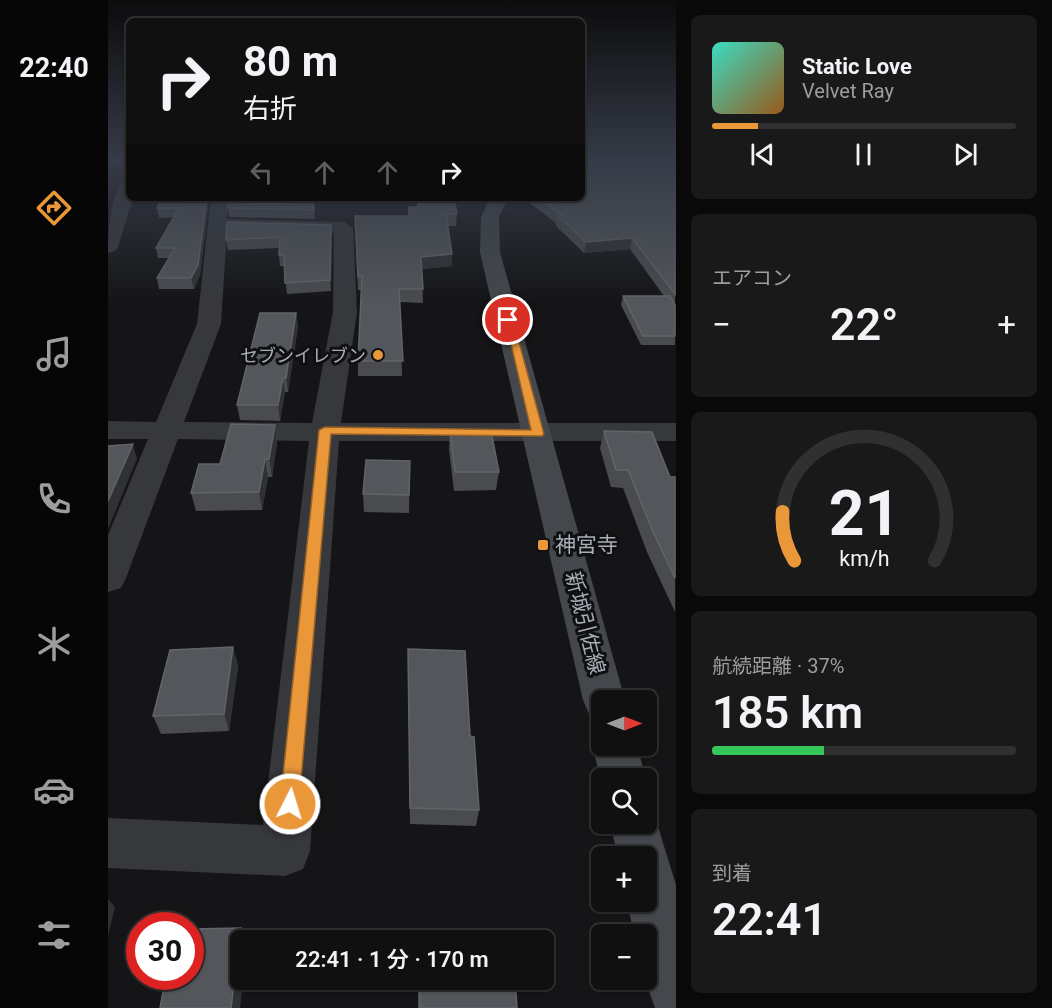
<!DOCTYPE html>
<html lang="ja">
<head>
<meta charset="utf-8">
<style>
	:root { --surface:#101011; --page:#19191a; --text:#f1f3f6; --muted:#9c9d9f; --line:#303031; --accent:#ea973a }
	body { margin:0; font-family:Roboto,"Noto Sans JP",sans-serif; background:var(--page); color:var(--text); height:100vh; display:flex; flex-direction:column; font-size:22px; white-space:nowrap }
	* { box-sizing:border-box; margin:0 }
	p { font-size:20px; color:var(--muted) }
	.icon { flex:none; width:33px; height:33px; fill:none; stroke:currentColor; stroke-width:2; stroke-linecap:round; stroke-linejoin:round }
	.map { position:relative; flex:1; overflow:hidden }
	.drawer { display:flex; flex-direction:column; gap:15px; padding:15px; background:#090909; width:376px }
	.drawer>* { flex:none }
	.hud { position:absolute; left:18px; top:18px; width:459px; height:183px; border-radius:9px; box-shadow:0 2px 4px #0004,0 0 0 2px var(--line); background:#101011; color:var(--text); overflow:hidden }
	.needle { width:39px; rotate:90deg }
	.fabs { position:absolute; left:483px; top:690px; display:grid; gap:12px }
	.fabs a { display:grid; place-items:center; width:66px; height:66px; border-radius:9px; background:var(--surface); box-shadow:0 2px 4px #0004,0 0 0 2px var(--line); font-size:30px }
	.speed { position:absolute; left:18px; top:912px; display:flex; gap:12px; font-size:30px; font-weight:700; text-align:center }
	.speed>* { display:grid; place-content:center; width:78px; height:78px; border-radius:50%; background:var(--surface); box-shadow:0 2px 4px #0004,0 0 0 2px var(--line); line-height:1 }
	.speed .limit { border:9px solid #d22; background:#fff; color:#111 }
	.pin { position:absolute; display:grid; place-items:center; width:51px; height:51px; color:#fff; margin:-26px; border:3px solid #fff; border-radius:50%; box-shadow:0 2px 6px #0007 }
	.me { position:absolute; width:66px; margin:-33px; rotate:5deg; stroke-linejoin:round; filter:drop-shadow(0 0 4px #0008) }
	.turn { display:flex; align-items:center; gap:21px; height:126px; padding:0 18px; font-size:27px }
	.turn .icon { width:78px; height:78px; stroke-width:2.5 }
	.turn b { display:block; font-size:42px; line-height:51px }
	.lanes { display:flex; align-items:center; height:57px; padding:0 18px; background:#0003; justify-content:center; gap:30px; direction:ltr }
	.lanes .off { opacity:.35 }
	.big { font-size:45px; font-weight:600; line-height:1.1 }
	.drawer .tile { flex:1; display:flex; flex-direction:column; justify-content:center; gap:9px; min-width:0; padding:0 21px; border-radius:9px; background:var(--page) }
	.drawer .dial { align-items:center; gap:0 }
	.dial svg { height:156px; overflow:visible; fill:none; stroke:var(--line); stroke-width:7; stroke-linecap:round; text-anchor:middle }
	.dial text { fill:var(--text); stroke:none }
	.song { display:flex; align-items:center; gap:18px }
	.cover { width:72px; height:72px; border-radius:9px; background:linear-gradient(135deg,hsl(170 70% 55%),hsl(30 70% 35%)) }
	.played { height:6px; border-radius:3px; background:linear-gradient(90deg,var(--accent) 15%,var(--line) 15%) }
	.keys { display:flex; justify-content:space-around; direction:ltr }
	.heat { display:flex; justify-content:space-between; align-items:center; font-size:33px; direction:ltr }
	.charge { height:9px; border-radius:4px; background:linear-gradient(90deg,#34c759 37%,var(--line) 0) }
	.trip { position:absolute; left:122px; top:930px; width:324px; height:60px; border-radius:9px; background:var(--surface); box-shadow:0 2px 4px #0004,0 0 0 2px var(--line); font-weight:600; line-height:60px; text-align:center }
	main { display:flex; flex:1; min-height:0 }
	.tab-bar { display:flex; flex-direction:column; width:108px; justify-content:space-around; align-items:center; background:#060607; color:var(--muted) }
	.tab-bar .icon { width:42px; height:42px }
	.tab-bar .active { color:var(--accent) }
	.tab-bar b { font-size:27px; color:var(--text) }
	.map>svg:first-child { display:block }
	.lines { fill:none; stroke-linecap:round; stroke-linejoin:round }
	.street { fill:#36383c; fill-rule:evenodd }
	.secondary { fill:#44474c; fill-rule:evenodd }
	.wall { fill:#494b4f }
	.shaded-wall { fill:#303134 }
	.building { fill:#53565a; stroke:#616469; stroke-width:1.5 }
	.route { fill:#ea973a; stroke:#986226; stroke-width:1.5 }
	.poi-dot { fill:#ea973a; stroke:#101012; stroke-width:2 }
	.labels { text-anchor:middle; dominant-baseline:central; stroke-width:6; stroke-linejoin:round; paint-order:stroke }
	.far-poi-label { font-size:18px; fill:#a8aeb7; stroke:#101012; text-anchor:end }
	.poi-label { font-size:21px; fill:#a8aeb7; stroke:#101012; text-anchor:start }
	.street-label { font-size:21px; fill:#a8aeb7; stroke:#101012 }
</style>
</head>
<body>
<main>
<nav class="tab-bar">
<b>22:40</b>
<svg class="icon active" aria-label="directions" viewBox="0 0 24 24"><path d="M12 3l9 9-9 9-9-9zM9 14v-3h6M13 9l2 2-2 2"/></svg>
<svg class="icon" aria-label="music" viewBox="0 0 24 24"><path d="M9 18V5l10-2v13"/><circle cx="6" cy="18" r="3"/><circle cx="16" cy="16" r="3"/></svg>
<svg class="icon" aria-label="phone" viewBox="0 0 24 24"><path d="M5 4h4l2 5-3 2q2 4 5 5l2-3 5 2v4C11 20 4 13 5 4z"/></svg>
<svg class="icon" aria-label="climate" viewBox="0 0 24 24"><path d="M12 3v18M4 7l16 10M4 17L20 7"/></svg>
<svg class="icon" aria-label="car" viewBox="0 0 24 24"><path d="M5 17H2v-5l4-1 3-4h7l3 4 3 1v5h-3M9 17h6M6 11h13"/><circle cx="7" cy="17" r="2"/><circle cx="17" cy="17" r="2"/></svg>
<svg class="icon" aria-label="filters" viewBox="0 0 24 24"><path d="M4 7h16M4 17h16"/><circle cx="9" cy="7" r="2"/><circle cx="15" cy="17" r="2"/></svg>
</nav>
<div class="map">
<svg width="568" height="1008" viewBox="0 0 568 1008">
	<rect width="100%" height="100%" fill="#151517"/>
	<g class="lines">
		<path class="street" d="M21 180V198H25L10 247 7 251 0 253C0 236 1 185 21 180Z
			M103 198H121L119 219 236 222 245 228 249 312 233 423H568V441H231L202 851 195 869 177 876 0 868V818L155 825 201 441 70 439 18 578 13 588 0 592V535L40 439H0V421L48 422 89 324ZM119 230 226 233 225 312 204 423 76 422 113 324Z"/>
		<path class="secondary" d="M382 198H400L391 217 392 252 517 700H494V718L481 714 475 700 372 252 373 217Z
			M494 730V746H529L538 778H494V783L484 746Z
			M538 804 544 807 568 885V1008H547L537 980 538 934H526L519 902H538V856H510L502 824H538Z"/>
	</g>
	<path class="wall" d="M567 162V345H533L513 305 515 296H556L522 249 476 253 448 226V223L415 198H474Z
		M53 198H101L92 275 86 289H51L49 278 61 258H50L48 248 66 217 51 218 49 208Z
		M121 198H162L154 203 205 202 207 219 121 217 120 208Z
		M309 198H346L349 214 348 226H340L344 266 314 269 315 303 292 302 294 376H250V361L253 290H250L247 216H301V207H310Z
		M223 225V291L179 294 176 266H172L171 255V248L120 250 118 240Z
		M188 313 190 326 180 392H177L172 421 132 420 129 405Z
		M167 425 169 443 164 477H160L154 510 88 511 83 493 112 464Z
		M342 431 391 472 388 490 346 491 341 449Z
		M496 431 562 477H567V612L539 552 515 488 503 487 492 448Z
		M302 461 301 513 256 512 255 494Z
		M125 647 130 666 121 731 53 734 45 716Z
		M300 649 362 736 371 810 368 826 302 824Z
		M310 980H407L409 1008H310Z"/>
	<path class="shaded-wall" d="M99 198H101L92 275 86 289 83 278Z
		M147 198H161L147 208 138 204Z
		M223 225 224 235 223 291 222 280Z
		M524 238 522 249 476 253 478 242Z
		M344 254V266L313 269V257Z
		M188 313 190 326 180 392 178 378Z
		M175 378 177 392 172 421 170 405Z
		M167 425 169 443 164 477 161 459Z
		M25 444 29 459 0 529V501Z
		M157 459 160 477 154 510 151 492Z
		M125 647 130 666 121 731 116 714Z
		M0 899 7 907 0 935Z
		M133 928 139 940H132V980H135L132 1008H123Z"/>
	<path class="building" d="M474 162H567V294L524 238 478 242 450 216 454 215 430 198H474Z
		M53 198H99L90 265 83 278H49L67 248H48L71 208H49Z
		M121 198H147L138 204 205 202 206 210 120 208Z
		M310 198H346L349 214H338L344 254 313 257 315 289H291L295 361H250L254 276 250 277 247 216H301V207H310Z
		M119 222 223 225 222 280 177 283 176 255H171L172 237 118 240Z
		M515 296H562L567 305V336H535Z
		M152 313H188L178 378H175L170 405H129Z
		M123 424 167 425 161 459H157L151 492 83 493 91 464H112Z
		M342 431H383L391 472H347Z
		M496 431 544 432 562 477H567V578L546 534 520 470H508Z
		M25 444 0 501V446Z
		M258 460 302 461 301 495 255 494Z
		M125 647 116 714 45 716 62 650Z
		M300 649 357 651 362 736 366 737 371 810 302 808Z
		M133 928 123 1008H52L58 976H82V929Z
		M312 937 403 940H404H312Z
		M312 980H407L409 1008H312Z"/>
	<linearGradient id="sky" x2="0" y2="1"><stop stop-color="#0c0c0d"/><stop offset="0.53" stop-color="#353b47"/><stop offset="1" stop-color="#353b47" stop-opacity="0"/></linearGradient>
	<rect width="568" height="303" fill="url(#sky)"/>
	<path class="route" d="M397 318 405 320 436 434 434 436 223 434 191 804 189 811 182 814 174 811 172 804 211 430 217 427 423 430Z"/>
	<g class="poi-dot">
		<circle cx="270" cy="355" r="6"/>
		<rect x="429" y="539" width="12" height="12" rx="3"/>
	</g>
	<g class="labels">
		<g class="far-poi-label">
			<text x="258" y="355">セブンイレブン</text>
		</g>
		<g class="poi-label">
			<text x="447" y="545">神宮寺</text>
		</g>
		<g class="street-label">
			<text transform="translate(477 623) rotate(76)">新城引佐線</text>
		</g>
	</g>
</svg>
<div class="fabs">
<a><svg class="needle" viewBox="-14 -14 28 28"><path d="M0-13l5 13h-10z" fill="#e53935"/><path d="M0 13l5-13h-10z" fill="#9c9d9f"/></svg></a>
<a><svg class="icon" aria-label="search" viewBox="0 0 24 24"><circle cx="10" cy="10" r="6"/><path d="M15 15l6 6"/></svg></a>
<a>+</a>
<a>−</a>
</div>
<div class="speed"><div class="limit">30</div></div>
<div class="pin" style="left:400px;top:320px;background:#d93025"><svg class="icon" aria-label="arrive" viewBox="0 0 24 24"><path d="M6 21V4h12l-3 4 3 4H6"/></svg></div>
<svg class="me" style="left:182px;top:804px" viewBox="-20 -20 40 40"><circle r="17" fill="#ea973a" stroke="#fff" stroke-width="3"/><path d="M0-11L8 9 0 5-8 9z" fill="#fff"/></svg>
<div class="trip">22:41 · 1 分 · 170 m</div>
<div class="hud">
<div class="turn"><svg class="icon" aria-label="right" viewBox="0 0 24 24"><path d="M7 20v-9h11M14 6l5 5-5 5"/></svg><div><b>80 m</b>右折</div></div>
<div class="lanes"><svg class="icon off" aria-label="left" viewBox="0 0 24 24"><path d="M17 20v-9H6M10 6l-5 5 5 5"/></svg><svg class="icon off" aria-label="ahead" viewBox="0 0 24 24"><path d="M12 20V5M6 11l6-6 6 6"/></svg><svg class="icon off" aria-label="ahead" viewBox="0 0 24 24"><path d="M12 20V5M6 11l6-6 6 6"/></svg><svg class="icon" aria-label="right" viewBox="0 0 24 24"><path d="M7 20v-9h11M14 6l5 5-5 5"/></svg></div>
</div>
</div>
<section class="drawer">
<div class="tile">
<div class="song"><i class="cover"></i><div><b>Static Love</b><p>Velvet Ray</p></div></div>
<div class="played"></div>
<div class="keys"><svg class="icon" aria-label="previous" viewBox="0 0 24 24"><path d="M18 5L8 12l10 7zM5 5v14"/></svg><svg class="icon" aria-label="pause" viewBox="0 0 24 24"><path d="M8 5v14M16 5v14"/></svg><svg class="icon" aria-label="next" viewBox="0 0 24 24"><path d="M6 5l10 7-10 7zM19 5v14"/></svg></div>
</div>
<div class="tile"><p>エアコン</p>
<div class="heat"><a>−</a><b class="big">22°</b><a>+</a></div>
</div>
<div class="tile dial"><svg viewBox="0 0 100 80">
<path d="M14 69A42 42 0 1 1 86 69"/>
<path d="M14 69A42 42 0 0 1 8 44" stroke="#ea973a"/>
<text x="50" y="56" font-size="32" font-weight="700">21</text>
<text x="50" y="72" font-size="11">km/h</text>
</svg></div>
<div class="tile"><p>航続距離 · 37%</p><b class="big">185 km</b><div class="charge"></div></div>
<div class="tile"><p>到着</p><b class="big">22:41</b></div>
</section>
</main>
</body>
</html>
